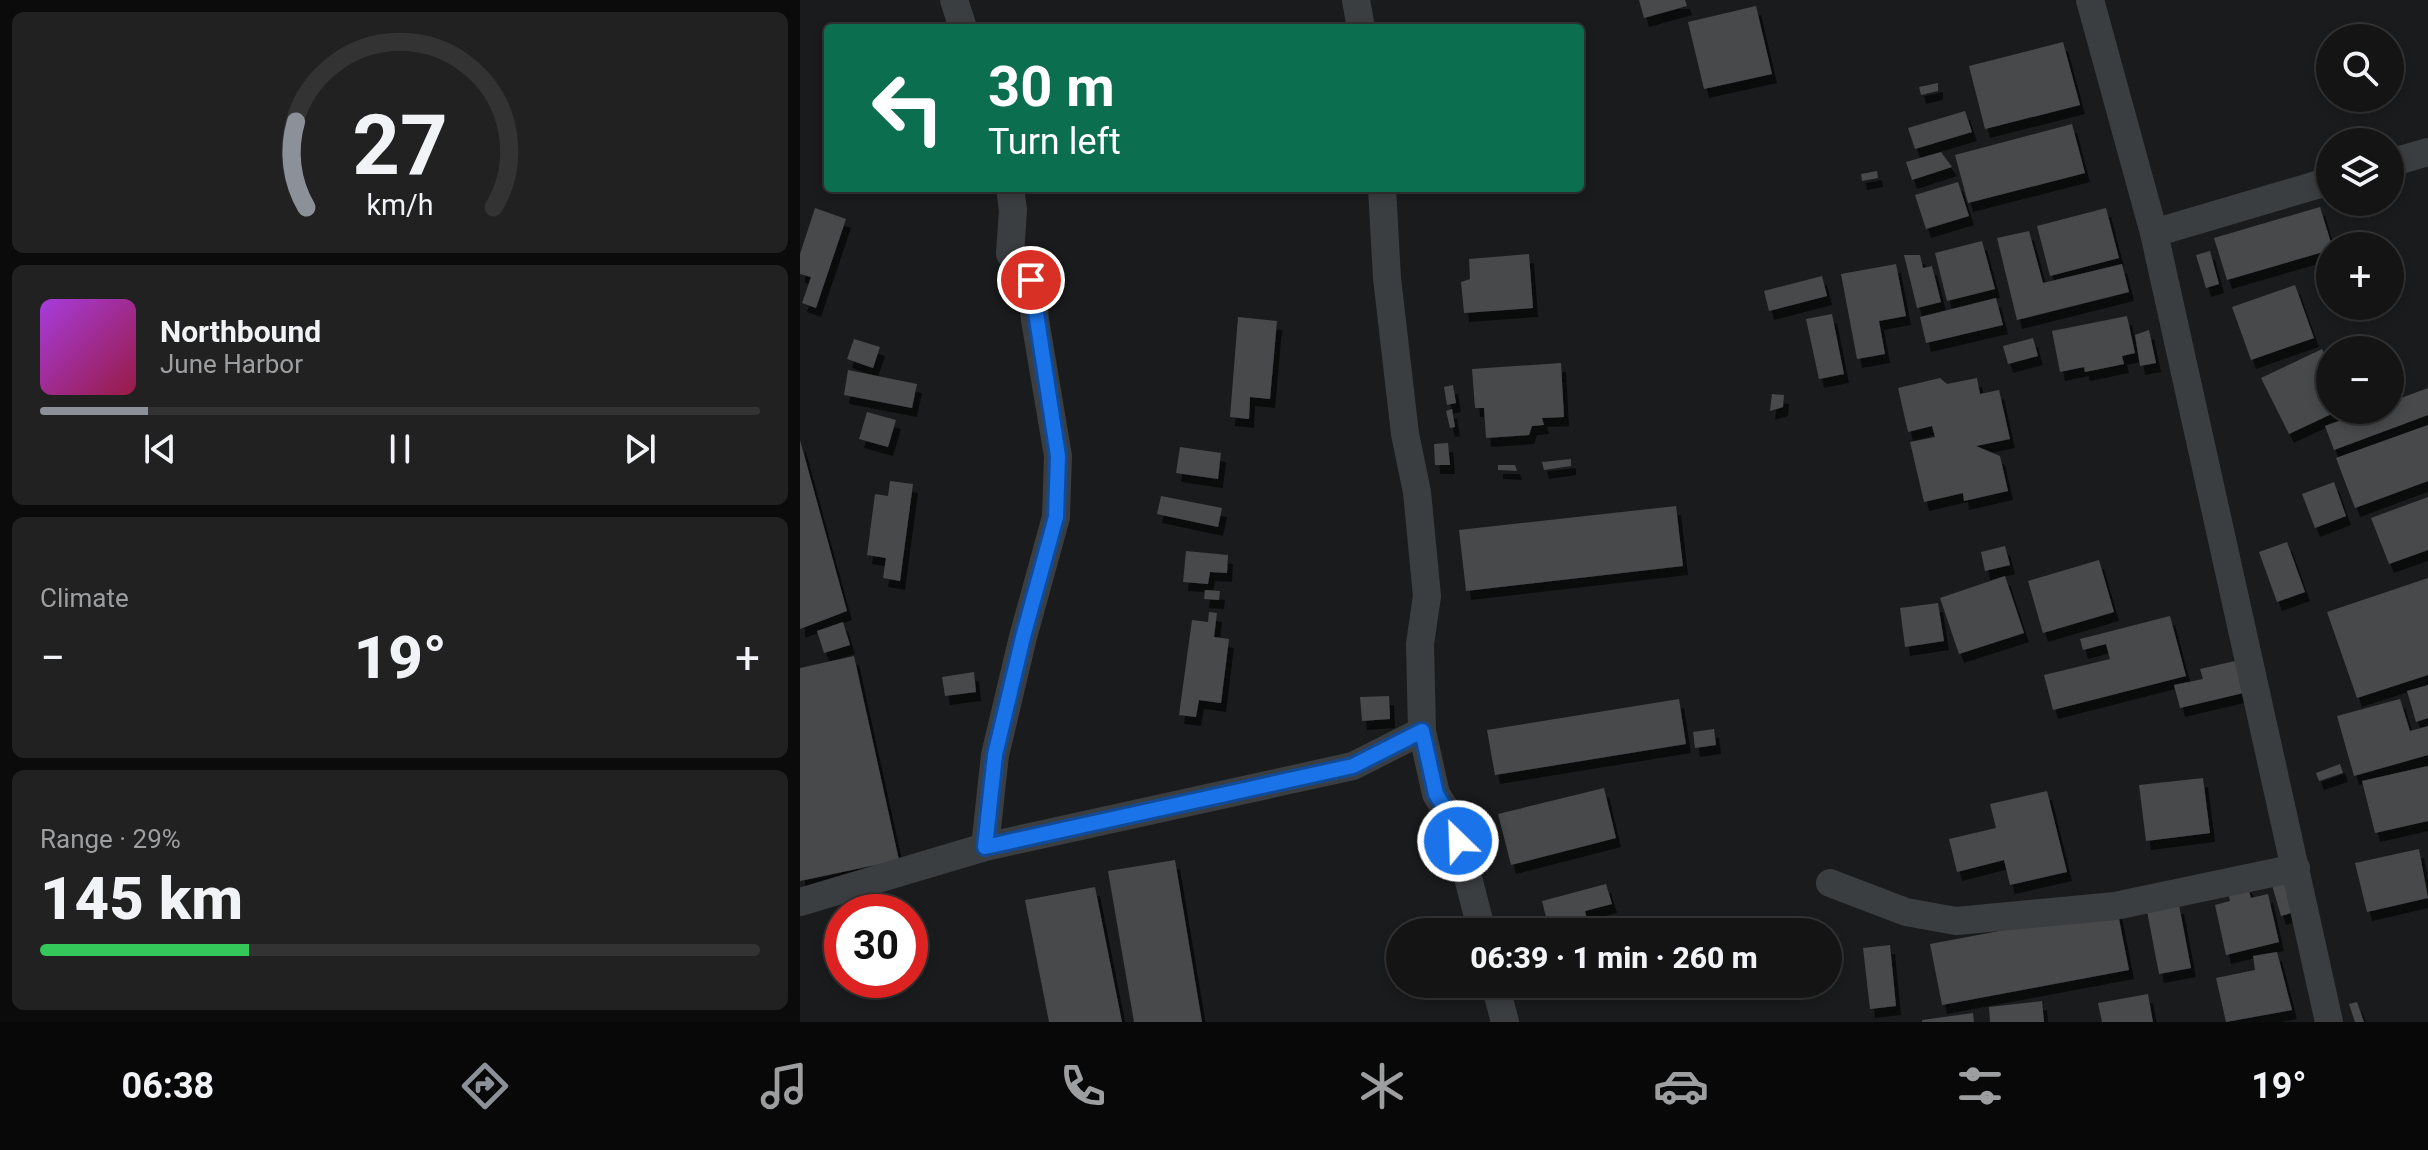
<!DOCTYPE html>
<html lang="en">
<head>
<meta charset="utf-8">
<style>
	:root { --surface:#141415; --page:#212122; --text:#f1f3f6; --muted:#9d9ea0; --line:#333334; --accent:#8c9099 }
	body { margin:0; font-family:Roboto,sans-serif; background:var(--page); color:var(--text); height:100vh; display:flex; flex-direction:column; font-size:30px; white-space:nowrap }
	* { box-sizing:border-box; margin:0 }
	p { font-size:26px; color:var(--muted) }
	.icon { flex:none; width:44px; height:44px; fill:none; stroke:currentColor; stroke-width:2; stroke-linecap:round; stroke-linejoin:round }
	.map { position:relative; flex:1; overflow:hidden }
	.details { display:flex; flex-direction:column; gap:12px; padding:12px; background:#0b0b0c; width:800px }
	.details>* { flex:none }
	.top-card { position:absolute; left:24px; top:24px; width:760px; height:168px; border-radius:8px; box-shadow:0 4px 12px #0003,0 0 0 2px var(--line); background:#0b6e4f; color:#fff; overflow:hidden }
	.buttons { position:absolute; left:1516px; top:24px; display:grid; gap:16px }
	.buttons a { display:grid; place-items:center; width:88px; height:88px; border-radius:50%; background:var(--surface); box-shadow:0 4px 12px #0003,0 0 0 2px var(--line); font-size:40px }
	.speed { position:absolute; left:24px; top:894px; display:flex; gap:16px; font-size:40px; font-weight:700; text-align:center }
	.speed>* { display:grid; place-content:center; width:104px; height:104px; border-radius:50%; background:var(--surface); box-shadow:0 4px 12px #0003,0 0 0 2px var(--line); line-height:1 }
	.speed .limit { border:12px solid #d22; background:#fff; color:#111 }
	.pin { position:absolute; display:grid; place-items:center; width:68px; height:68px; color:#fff; margin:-34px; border:4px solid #fff; border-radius:50%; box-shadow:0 2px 8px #0007 }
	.me { position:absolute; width:88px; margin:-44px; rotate:336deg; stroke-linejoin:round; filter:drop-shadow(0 0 6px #0008) }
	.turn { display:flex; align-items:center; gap:28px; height:168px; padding:0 32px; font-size:36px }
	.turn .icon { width:104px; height:104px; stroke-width:2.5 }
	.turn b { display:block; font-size:56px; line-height:68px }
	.big { font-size:60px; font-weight:800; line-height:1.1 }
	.details .tile { flex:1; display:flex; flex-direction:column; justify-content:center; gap:12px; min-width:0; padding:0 28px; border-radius:12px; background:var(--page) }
	.details .dial { align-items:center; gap:0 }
	.dial svg { height:208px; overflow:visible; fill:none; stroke:var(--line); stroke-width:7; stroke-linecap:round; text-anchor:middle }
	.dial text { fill:var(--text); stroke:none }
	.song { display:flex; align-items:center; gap:24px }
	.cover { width:96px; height:96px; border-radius:12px; background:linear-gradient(135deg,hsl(280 70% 55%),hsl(340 70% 35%)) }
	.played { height:8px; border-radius:4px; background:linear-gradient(90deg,var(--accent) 15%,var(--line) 15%) }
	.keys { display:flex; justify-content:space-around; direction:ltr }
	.heat { display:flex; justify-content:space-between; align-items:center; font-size:44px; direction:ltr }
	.charge { height:12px; border-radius:6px; background:linear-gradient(90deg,#34c759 29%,var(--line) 0) }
	.trip { position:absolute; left:586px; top:918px; width:456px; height:80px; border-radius:40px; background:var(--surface); box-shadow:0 4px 12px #0003,0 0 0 2px var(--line); font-weight:800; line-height:80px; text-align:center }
	.menu { display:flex; height:128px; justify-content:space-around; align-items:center; background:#080808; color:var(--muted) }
	.menu .icon { width:56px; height:56px }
	.menu .active { color:var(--accent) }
	.menu b { font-size:36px; color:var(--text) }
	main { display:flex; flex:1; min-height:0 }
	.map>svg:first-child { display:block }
	.building { fill:#47494c; filter:url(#shadow) }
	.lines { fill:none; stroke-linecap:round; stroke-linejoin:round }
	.street { stroke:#3b3e41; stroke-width:28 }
	.route-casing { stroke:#114b97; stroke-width:20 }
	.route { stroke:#1a73e8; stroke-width:14 }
</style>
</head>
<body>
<main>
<section class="details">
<div class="tile dial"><svg viewBox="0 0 100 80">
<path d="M14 69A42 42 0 1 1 86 69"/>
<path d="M14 69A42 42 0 0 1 10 36" stroke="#8c9099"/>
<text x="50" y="56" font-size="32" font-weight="700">27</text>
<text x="50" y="72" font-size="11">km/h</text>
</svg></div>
<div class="tile">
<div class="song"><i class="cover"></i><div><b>Northbound</b><p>June Harbor</p></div></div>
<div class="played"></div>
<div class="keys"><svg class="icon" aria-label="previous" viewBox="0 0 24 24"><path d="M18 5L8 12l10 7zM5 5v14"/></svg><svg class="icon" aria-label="pause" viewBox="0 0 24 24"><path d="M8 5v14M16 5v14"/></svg><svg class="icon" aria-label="next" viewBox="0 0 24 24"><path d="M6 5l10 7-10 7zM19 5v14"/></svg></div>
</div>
<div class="tile"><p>Climate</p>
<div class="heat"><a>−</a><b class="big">19°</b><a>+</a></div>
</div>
<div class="tile"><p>Range · 29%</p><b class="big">145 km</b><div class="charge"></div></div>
</section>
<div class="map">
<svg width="1628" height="1022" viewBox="0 0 1628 1022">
	<defs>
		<filter id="shadow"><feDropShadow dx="5" dy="9" stdDeviation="0" flood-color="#0009"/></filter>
	</defs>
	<rect width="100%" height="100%" fill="#1a1b1c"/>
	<path class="building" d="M839 0H885L887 6 844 18Z
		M956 6 972 74 904 89 888 22Z
		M1263 42 1280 105 1185 129 1169 66Z
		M1138 83V91L1121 95 1119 87Z
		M1165 111 1172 132 1115 149 1108 128Z
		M1272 124 1285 173 1168 203 1155 155Z
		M1141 152 1152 167 1112 180 1106 162Z
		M1077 171 1078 178 1062 181 1061 174Z
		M1158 182 1169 216 1126 229 1115 195Z
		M1520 207 1532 246H1530V250L1427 280 1414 238Z
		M15 208 46 219 16 308 2 303 11 277 0 274V254Z
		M1306 208 1319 258 1250 276 1237 226Z
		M1229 231 1243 283 1322 264 1329 292 1217 320 1197 238Z
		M1182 241 1195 289 1147 301 1135 253Z
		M1410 251 1419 284 1406 288 1396 255Z
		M729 254 733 308 664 313 661 282 670 279 669 259Z
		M1104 255H1120L1123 268 1132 266 1141 302 1117 308Z
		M1096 264 1106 316 1079 321 1085 354 1057 359 1041 274Z
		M1022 276 1027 296 969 311 964 291Z
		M1495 285 1514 338 1451 360 1432 307Z
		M1196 298 1203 325 1126 343 1120 317Z
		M1032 314 1044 374 1019 379 1006 319Z
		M1327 316 1335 353 1322 356 1324 364 1285 372 1284 367 1260 372 1252 331Z
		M438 317 477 321 470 399 450 397 449 419 430 417Z
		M1349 330 1356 363 1340 366 1335 335Z
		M1233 338 1238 356 1208 364 1203 346Z
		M54 339 80 347 73 368 47 359Z
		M1522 349 1530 365V410H1540L1489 434 1461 378Z
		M761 363 764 417 742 418 744 425 732 426 729 435 686 438 684 408H675L672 369Z
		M48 370 117 384 112 408 44 395Z
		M1140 378 1147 384 1177 378 1180 394 1199 390 1210 439 1176 446 1200 456 1208 491 1164 501 1163 493 1124 502 1110 442 1135 437 1132 426 1108 432 1098 388Z
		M653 385 656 403 647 405 644 387Z
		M1628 388V415L1534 450 1525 426 1569 410H1590V402Z
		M972 394 984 395 983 407 970 411Z
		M652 409 655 427 650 428 646 411Z
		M67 412 96 420 88 447 59 439Z
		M1628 425V481L1555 508 1536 458Z
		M0 440 47 611 0 629Z
		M648 443 650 465H635L634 444Z
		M380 447 421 453 418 479 376 473Z
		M771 459V466L744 470 742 462Z
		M698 465H715L717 471 698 470Z
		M90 481 113 484 100 581 83 578 86 558 67 555 75 494 88 496Z
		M1534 482 1546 516 1515 528 1502 494Z
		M361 496 422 508 418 527 357 514Z
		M1628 497V550L1589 564 1571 518Z
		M876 506 883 566 666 591 659 530Z
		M1487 542 1505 592 1477 602 1459 552Z
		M1205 546 1210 565 1185 571 1181 552Z
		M386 551 428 555 427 573 410 572 408 584 383 582Z
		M1299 560 1314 612 1243 633 1228 581Z
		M1205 576 1224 633 1159 654 1140 598Z
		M1628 578V675L1557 698 1527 612Z
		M405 590 420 591 419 600 404 599Z
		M1138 603 1144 641 1105 647 1100 608Z
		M409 612 417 613 414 637 429 639 421 703 399 700 396 717 379 715 392 620 408 622Z
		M1370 616 1386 676 1253 710 1244 675 1310 659 1306 644 1283 650 1280 639Z
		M43 622 50 645 24 653 17 631Z
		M54 656 99 860 0 881V668Z
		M1448 658 1456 690 1380 708 1374 685 1403 679 1400 669Z
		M174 672 176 692 145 696 142 677Z
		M1628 685V718L1616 722 1607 691Z
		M589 696 590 719 562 721 560 697Z
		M879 699 886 744 695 775 687 730Z
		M1600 699 1610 731 1628 726V755L1554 776 1537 716Z
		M914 729 916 745 895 748 893 732Z
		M1540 764 1543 773 1519 781 1516 773Z
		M1628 766V821L1575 833 1562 781Z
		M1403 778 1410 833 1346 841 1339 785Z
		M804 788 816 838 711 865 698 814Z
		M1247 791 1267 872 1210 885 1204 860 1157 872 1149 839 1196 828 1190 804Z
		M1619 849 1628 898 1567 912 1555 863Z
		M375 860 402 1022H334L308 871Z
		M1493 880 1501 910 1481 916 1472 885Z
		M806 884 812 904 785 911 788 923 750 932 742 901Z
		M1447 884 1451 898 1468 894 1479 942 1426 955 1415 905 1430 901 1427 889Z
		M295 887 322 1022H249L225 900Z
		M1379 905 1391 968 1359 974 1347 911Z
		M1317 909 1329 970 1142 1005 1130 944Z
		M1090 945 1096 1006 1070 1009 1063 948Z
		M1477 952 1492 1010 1426 1022 1416 978 1455 970 1453 956Z
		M1348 994 1353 1022H1302L1298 1003Z
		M1242 1001 1244 1022H1190L1189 1007Z
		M1557 1002 1564 1022H1555L1549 1004Z
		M1173 1013 1174 1022H1122V1020Z"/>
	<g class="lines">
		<path class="street" d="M154 0 163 28
			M556 0 561 28
			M1290 0 1354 233 1529 1022
			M1590 163 1628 152
			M582 188 587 278 605 434 617 492 627 596 620 644 622 731
			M1354 233 1530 181
			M185 847 195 755 223 637 256 517 258 456 235 320 231 280 210 254 213 210 210 188
			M1030 883 1106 912 1156 921 1315 906 1496 868
			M0 902 185 847 553 766 622 731 636 794 654 823 682 932
			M695 984 705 1022"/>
	</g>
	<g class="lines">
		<g class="route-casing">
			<path id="route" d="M231 280 258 456 256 517 223 637 195 755 185 847 553 766 622 731 636 794 654 823 658 841"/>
		</g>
		<use href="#route" class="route"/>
	</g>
</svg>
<div class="buttons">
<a><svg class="icon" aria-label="search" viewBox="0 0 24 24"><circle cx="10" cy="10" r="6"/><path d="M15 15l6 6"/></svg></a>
<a><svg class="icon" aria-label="layers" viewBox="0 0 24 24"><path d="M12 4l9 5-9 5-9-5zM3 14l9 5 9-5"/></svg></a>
<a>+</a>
<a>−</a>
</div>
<div class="speed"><div class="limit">30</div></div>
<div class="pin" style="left:231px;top:280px;background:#d93025"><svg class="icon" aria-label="arrive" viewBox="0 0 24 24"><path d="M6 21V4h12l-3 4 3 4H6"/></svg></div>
<svg class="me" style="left:658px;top:841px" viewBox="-20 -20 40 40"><circle r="17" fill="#1a73e8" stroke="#fff" stroke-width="3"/><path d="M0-11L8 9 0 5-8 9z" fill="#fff"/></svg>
<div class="trip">06:39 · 1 min · 260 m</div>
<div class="top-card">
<div class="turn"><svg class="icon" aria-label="left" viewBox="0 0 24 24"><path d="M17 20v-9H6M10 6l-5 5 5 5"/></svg><div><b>30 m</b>Turn left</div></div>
</div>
</div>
</main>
<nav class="menu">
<b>06:38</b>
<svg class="icon active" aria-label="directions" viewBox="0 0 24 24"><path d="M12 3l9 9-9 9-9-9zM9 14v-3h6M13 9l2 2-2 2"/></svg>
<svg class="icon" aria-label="music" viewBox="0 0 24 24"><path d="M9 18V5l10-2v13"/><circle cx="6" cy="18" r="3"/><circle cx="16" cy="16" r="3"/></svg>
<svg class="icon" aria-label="phone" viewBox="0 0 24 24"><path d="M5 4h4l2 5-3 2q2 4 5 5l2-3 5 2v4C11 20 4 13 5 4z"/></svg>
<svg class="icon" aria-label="climate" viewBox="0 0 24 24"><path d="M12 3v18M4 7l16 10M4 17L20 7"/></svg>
<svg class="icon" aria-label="car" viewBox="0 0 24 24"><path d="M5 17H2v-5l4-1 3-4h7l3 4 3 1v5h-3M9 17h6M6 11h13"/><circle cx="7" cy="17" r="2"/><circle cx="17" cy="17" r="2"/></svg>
<svg class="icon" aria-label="filters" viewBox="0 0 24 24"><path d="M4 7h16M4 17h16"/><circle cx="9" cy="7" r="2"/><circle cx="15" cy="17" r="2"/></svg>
<b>19°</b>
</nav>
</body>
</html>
